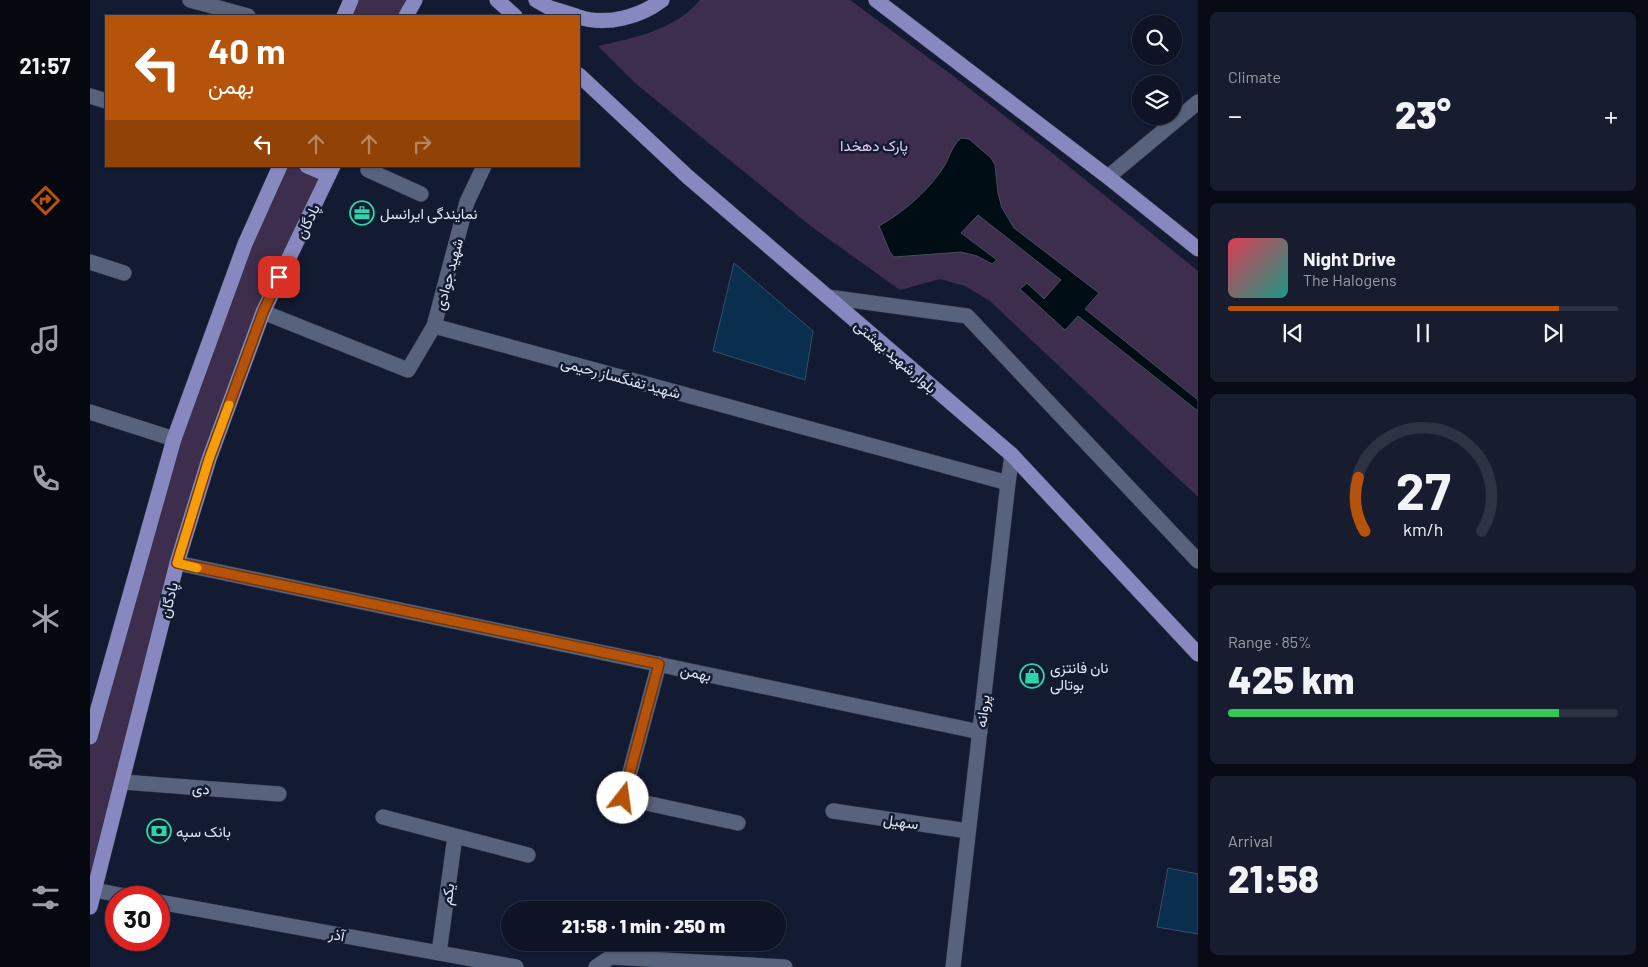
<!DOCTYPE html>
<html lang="en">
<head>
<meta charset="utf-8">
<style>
	:root { --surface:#0e1426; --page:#171d2e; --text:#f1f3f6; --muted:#9b9ea7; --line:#2e3343; --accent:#b45309 }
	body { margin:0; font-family:Barlow,Vazirmatn,sans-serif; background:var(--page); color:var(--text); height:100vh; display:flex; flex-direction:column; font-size:19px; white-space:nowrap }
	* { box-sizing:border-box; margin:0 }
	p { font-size:16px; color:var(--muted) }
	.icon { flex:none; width:28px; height:28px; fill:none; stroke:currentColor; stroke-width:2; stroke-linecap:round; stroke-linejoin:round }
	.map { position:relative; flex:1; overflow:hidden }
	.drawer { display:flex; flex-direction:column; gap:12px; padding:12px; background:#080b15; width:450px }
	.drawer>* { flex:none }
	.hud { position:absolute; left:15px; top:15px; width:475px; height:152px; border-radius:0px; box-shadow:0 1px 4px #0004,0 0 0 1px var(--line); background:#b45309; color:#fff; overflow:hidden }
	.controls { position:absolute; left:1042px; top:15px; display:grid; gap:10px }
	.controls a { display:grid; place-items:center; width:50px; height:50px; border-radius:50%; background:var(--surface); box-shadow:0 1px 4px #0004,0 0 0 1px var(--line); font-size:25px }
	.speed { position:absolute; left:15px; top:886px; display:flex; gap:10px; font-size:25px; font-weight:700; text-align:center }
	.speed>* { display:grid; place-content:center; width:65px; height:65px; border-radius:50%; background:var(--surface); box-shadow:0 1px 4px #0004,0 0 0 1px var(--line); line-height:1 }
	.speed .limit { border:8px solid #d22; background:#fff; color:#111 }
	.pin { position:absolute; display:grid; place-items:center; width:42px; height:42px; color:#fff; margin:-21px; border-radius:10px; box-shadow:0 2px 8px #0006 }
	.me { position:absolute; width:55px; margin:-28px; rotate:15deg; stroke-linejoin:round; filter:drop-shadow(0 0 4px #0008) }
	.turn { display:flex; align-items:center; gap:18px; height:105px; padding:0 20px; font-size:22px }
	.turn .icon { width:65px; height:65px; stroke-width:2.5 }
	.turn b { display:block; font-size:35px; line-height:42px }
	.lanes { display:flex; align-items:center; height:48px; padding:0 20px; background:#0003; justify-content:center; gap:25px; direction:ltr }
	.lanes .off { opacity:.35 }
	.big { font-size:38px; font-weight:800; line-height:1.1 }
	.drawer .card { flex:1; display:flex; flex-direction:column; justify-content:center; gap:8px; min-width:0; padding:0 18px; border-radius:8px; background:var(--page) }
	.drawer .dial { align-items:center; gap:0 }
	.dial svg { height:130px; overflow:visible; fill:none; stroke:var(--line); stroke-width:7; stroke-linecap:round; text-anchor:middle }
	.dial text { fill:var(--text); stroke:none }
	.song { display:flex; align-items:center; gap:15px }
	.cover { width:60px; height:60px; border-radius:8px; background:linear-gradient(135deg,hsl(350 70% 55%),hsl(170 70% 35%)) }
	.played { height:5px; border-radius:2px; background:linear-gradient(90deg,var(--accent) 85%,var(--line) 85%) }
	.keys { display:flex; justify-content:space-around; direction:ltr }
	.heat { display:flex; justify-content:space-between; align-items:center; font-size:28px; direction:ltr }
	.charge { height:8px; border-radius:4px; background:linear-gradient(90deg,#34c759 85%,var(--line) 0) }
	.trip { position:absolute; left:411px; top:901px; width:285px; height:50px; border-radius:25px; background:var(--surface); box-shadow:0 1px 4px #0004,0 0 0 1px var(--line); font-weight:800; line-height:50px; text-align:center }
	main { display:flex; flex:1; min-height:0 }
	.dock { display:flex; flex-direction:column; width:90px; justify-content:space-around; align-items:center; background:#06080f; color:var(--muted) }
	.dock .icon { width:35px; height:35px }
	.dock .active { color:var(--accent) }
	.dock b { font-size:22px; color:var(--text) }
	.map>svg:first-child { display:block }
	.green { fill:#3e2e4d }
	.water { fill:#010d15; stroke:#444e58 }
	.building { fill:#0a2f4e; stroke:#394e64 }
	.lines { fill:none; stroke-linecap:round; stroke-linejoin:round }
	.minor-casing { stroke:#333649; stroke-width:16 }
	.major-casing { stroke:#333649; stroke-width:16 }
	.minor { stroke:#57627d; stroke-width:15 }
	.major { stroke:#8888c0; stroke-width:15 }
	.route-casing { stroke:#753606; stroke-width:12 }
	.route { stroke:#b45309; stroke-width:9 }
	.slow { stroke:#f59e0b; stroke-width:9 }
	.labels { text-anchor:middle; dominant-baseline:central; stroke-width:5; stroke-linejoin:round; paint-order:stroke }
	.park-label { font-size:15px; fill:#e1ccf6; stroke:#131b32 }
	.poi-label { font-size:15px; fill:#dfe5f5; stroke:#131b32; text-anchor:start }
	.street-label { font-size:15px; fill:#dfe5f5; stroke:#131b32 }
</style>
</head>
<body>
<main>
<nav class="dock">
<b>21:57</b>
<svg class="icon active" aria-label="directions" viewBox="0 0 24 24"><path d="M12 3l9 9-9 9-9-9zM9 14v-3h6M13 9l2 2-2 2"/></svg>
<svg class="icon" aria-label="music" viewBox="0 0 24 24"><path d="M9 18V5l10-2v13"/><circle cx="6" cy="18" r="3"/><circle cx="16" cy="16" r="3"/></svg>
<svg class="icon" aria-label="phone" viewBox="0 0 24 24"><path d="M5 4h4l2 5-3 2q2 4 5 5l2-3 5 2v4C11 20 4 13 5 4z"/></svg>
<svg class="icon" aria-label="climate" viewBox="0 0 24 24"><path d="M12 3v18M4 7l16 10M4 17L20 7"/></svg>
<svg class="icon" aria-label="car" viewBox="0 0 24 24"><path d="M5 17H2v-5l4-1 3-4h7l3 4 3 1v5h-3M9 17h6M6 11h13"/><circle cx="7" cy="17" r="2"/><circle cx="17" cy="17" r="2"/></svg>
<svg class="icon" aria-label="filters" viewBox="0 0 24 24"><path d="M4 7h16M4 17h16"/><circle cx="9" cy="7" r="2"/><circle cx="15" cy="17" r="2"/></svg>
</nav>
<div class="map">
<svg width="1108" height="967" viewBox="0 0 1108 967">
	<rect width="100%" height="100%" fill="#131b32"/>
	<path class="green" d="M261 0H318L316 16H254Z
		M610 0H760L866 78 961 152 1108 271V497L900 301 875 286 850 279 810 290 722 227 545 83 508 46C544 38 585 30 610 0Z
		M190 166H243L173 312 119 459 0 908V737L84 439Z"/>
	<path class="water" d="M871 138 879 139 901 158 905 165 908 193 912 208 924 228 1009 293 995 309 1108 400V411L988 316 975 330 930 289 937 283 954 299 971 280 888 215 871 233 907 260 902 264 887 256 871 252 804 257 800 252 789 226C812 213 835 194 851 171 859 161 861 146 871 138Z"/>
	<path class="building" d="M644 263 723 331 715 380 623 351Z
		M1078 868 1108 874V934L1067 927Z"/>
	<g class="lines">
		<g class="minor-casing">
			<path id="minor" d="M100 0 158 16
				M0 96 16 101
				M278 170 331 194
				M1018 177 1108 102
				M0 262 34 273
				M738 297 877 316 1108 561
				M173 312 318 370 344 326 918 483
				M344 326 377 202 394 166
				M0 412 84 439
				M87 563 890 732
				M569 664 533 798 648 823
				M33 782 189 794
				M743 811 878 831
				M293 817 438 855
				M4 890 46 898
				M69 902 426 967
				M349 953 365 836
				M506 967 521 957 695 967
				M863 967 918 483 922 455"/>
		</g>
		<g class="major-casing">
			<path id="major" d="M407 0 425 16
				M446 0 460 8 486 16
				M786 0 1018 177 1108 249
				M254 16 261 0
				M316 16 325 0
				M489 17C516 26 550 17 572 0
				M489 75 598 177 922 455 1108 654
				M217 166 239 175
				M0 737 84 439 155 244 190 166
				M0 907 87 563 119 459 173 312 243 166"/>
		</g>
		<use href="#minor" class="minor"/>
		<use href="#major" class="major"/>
	</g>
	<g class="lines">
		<g class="route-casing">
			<path id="route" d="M189 277 173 312 119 459 87 563 569 664 533 798"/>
		</g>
		<use href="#route" class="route"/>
		<path class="slow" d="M107 568 87 563 119 459 139 405"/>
	</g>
	<defs>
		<g id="office-ring" transform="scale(1.25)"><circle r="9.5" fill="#131b32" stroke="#2fd4aa" stroke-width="1.5"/><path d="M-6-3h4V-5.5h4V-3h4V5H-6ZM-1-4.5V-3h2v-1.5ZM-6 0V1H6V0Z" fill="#2fd4aa"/></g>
		<g id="shop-ring" transform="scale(1.25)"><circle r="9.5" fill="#131b32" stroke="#2fd4aa" stroke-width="1.5"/><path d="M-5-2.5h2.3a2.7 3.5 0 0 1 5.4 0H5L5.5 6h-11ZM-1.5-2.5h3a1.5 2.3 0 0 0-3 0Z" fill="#2fd4aa"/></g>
		<g id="bank-ring" transform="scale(1.25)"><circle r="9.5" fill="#131b32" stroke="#2fd4aa" stroke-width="1.5"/><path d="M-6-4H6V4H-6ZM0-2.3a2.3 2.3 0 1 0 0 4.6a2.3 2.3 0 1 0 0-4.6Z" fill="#2fd4aa"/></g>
	</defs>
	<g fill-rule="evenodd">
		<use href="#office-ring" x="272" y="213"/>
		<use href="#shop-ring" x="942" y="676"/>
		<use href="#bank-ring" x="69" y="831"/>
	</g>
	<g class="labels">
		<g class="park-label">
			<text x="784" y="145">پارک دهخدا</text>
		</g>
		<g class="poi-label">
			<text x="290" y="213">نمایندگی ایرانسل</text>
			<text x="960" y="667">نان فانتزی<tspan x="960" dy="17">بوتالی</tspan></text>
			<text x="86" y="831">بانک سپه</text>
		</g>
		<g class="street-label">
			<text transform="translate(217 221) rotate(-64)">پادگان</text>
			<text transform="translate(358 274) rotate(-75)">شهید جوادی</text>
			<text transform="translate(806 356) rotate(41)">بلوار شهید بهشتی</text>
			<text transform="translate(531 377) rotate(15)">شهید تفنگساز رحیمی</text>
			<text transform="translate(78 600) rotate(-76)">پادگان</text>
			<text transform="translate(606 672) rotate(12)">بهمن</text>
			<text transform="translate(892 711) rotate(-84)">پروانه</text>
			<text transform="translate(111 788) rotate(4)">دی</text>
			<text transform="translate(811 821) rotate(8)">سهیل</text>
			<text transform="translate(357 894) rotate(-82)">یکم</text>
			<text transform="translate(247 934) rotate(10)">آذر</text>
		</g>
	</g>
</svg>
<div class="controls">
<a><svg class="icon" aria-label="search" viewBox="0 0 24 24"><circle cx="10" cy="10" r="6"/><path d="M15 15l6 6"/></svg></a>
<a><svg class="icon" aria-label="layers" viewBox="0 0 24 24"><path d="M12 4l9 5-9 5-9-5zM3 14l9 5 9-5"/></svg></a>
</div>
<div class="speed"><div class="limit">30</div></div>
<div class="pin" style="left:189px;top:277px;background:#d93025"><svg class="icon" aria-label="arrive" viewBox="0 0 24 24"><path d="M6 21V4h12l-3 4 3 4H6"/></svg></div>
<svg class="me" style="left:533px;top:798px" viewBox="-20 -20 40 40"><circle r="19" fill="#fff"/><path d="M0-13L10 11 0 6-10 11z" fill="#b45309"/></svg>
<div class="trip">21:58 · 1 min · 250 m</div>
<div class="hud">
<div class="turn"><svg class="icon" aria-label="left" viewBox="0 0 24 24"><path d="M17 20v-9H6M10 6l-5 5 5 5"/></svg><div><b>40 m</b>بهمن</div></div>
<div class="lanes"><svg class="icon" aria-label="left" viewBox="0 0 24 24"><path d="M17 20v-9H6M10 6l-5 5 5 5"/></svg><svg class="icon off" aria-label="ahead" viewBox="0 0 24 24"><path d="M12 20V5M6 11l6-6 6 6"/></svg><svg class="icon off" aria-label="ahead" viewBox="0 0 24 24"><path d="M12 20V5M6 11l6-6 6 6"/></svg><svg class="icon off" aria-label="right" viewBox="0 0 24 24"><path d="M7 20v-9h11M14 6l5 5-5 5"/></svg></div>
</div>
</div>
<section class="drawer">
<div class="card"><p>Climate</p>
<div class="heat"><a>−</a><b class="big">23°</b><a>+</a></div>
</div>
<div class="card">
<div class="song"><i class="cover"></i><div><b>Night Drive</b><p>The Halogens</p></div></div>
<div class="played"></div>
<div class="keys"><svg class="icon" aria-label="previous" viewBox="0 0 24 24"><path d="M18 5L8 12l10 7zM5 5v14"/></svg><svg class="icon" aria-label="pause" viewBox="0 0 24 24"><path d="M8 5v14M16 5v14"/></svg><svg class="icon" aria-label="next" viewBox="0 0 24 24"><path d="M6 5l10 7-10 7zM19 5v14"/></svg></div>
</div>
<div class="card dial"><svg viewBox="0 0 100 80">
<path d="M14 69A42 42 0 1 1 86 69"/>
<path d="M14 69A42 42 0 0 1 10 36" stroke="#b45309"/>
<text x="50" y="56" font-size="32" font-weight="700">27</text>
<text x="50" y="72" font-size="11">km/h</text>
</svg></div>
<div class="card"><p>Range · 85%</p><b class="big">425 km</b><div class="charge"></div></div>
<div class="card"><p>Arrival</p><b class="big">21:58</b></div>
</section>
</main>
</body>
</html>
